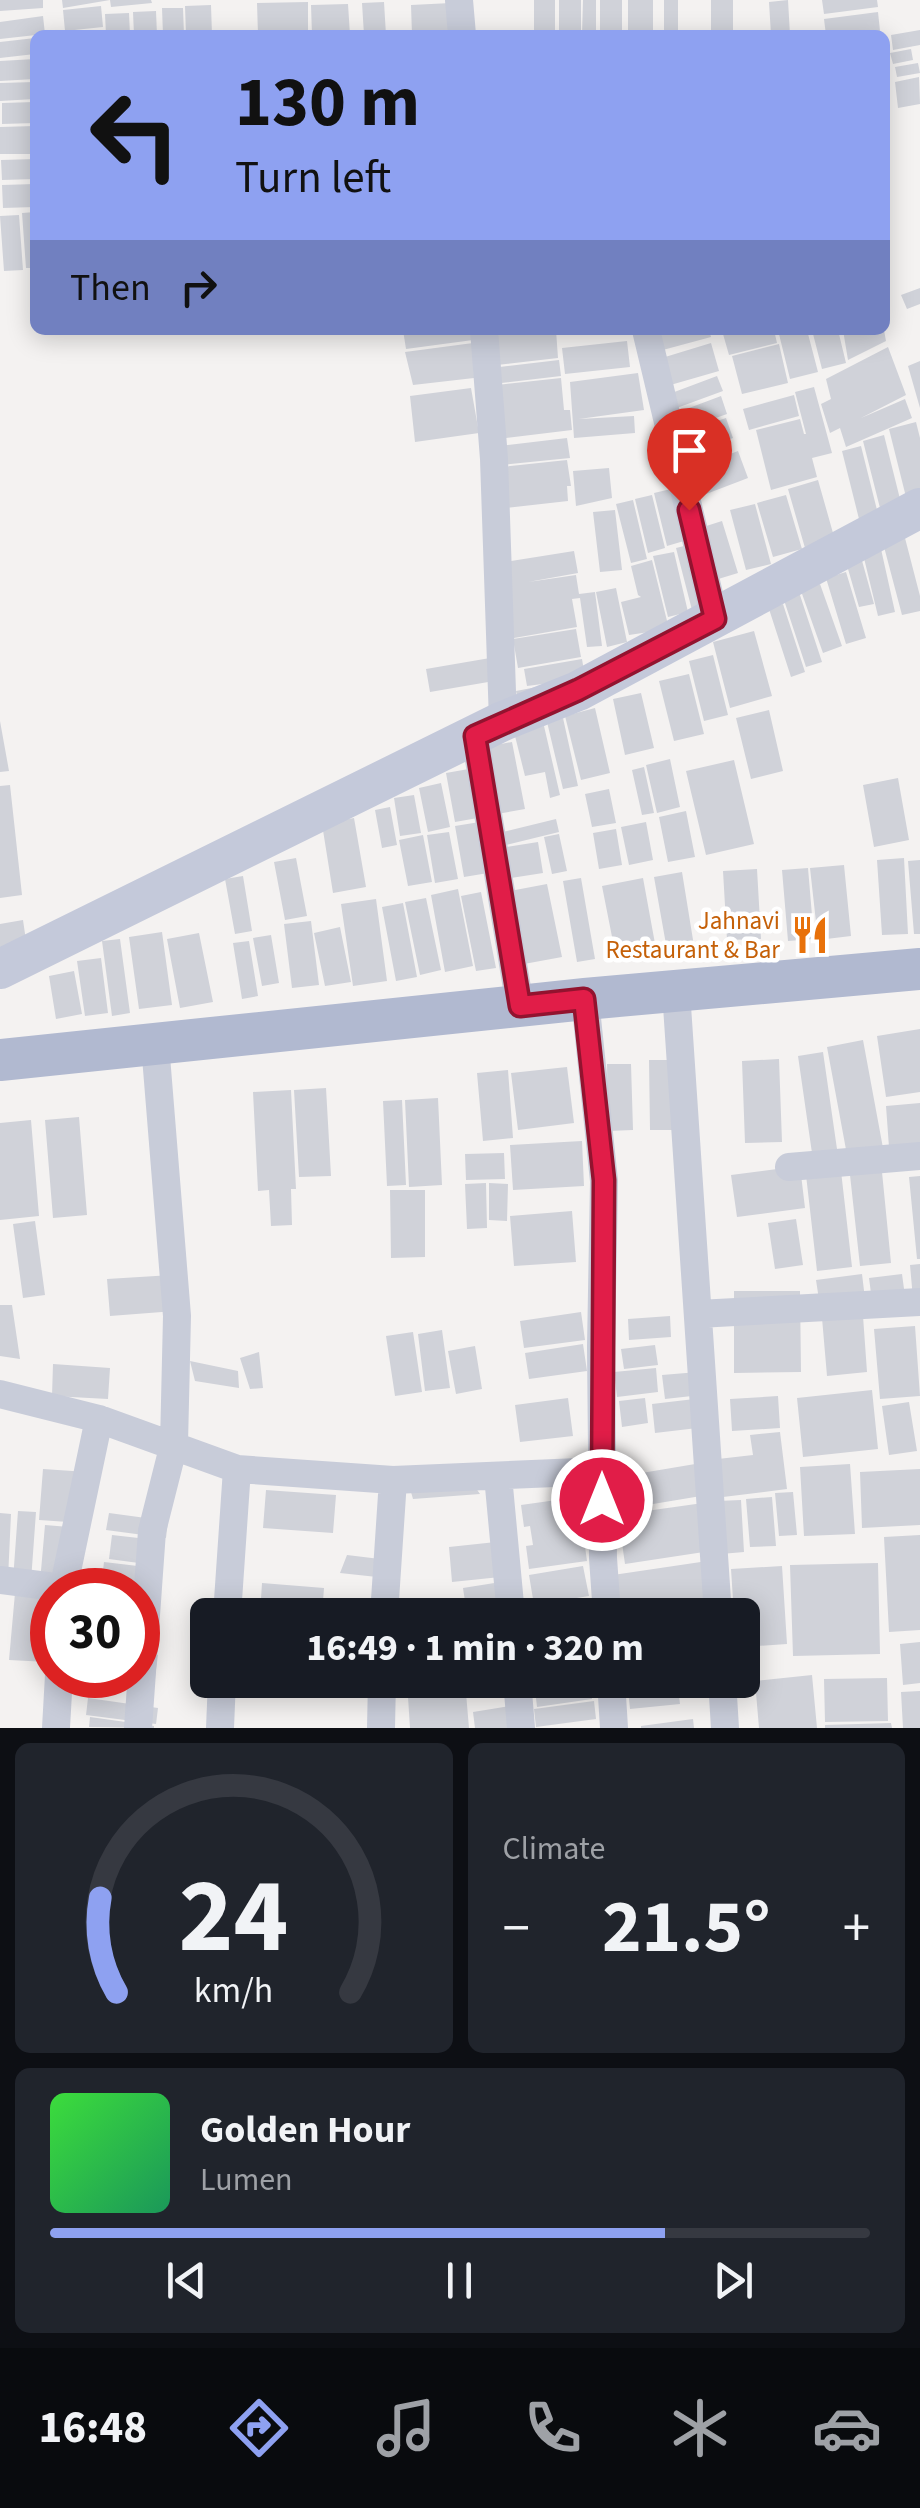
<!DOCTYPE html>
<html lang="en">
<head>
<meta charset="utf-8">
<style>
	:root { --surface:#171b24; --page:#20242c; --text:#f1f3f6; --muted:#9ea1a6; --line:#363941; --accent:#8ea1f1 }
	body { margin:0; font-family:"Source Sans 3",sans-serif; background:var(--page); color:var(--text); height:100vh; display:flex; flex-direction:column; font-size:38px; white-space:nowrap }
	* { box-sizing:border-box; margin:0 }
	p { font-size:32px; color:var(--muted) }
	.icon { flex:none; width:55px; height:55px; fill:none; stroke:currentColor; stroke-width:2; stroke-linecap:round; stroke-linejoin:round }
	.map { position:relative; height:1728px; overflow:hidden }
	.sheet { display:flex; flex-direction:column; gap:15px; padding:15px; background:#0d0f14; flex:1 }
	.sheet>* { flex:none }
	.top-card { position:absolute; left:30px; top:30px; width:860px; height:305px; border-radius:15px; box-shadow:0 5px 25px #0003; background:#8ea1f1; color:#111; overflow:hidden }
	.speed { position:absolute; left:30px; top:1568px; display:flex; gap:20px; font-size:50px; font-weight:700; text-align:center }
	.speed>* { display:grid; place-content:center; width:130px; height:130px; border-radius:50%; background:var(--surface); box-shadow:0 5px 25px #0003; line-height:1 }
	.speed .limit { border:15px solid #d22; background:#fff; color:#111 }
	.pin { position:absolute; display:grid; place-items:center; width:85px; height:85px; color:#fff; margin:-102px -42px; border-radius:50% 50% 50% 0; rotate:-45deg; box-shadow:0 0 10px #0007 }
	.pin .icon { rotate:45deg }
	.me { position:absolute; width:110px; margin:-55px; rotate:0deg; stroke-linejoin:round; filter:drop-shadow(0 0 8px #0008) }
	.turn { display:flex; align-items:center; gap:35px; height:210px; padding:0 40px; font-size:45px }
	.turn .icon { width:130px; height:130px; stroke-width:2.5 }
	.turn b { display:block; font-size:70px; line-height:85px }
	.then { display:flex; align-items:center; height:95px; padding:0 40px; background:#0003; gap:20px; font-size:38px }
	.big { font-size:75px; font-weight:700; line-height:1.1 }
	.sheet .tile { flex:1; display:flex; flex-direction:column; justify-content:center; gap:15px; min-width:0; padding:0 35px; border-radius:15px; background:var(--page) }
	.sheet .dial { align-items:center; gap:0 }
	.dial svg { height:260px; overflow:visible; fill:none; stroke:var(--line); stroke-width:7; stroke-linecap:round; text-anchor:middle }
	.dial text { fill:var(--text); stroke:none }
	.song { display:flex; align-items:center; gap:30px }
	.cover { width:120px; height:120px; border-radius:15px; background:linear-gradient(135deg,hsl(120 70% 55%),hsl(150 70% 35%)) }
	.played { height:10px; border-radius:5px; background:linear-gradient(90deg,var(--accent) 75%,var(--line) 75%) }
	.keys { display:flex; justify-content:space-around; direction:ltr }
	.heat { display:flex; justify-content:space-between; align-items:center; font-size:55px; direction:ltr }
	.sheet .tiles { flex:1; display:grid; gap:15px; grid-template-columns:1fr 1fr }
	.tile:last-child { grid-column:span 2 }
	.trip { position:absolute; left:190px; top:1598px; width:570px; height:100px; border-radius:15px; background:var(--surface); box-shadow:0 5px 25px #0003; font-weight:700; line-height:100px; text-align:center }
	.tabs { display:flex; height:160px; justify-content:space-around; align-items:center; background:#090b0e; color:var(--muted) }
	.tabs .icon { width:70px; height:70px }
	.tabs .on { color:var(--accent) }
	.tabs b { font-size:45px; color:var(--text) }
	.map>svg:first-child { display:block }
	.building { fill:#d0d2d9 }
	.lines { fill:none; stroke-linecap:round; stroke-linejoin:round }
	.street { stroke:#c8ccd9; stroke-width:28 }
	.secondary { stroke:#c4c9da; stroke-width:40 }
	.primary { stroke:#b1b9d0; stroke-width:42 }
	.route-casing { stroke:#92132f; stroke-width:25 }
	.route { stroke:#e11d48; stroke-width:18 }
	.labels { text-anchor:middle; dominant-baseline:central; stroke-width:9; stroke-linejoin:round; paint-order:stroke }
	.food-label { font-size:25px; fill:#c56008; stroke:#fff; text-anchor:end }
</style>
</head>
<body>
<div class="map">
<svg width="920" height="1728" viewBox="0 0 920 1728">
	<rect width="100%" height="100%" fill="#f4f2f1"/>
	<path class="building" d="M0 0H43V8L0 11Z
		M62 0H151L152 3 111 7 110 0 63 8Z
		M534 0H555V35H534Z
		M559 0H581V35H559Z
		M583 0H596V35H582Z
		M600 0H622V35H600Z
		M628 0H653V35H628Z
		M664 0H678V35H664Z
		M711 0H733V35H711Z
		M788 0 790 35H771L769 2Z
		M822 0H877L878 7 824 14Z
		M308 2V35H258L257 3Z
		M384 2 386 35H364L362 3Z
		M451 3 452 35H412L411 5Z
		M348 4 350 35H312L311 5Z
		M211 5 212 35H186L185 6Z
		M101 6 103 27 65 31 63 10Z
		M162 8H183L184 35H163Z
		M156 11 157 35H134L133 12Z
		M878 12 880 31 826 35 824 19Z
		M129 13 130 35H106L105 14Z
		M43 16 45 34 0 39V22Z
		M920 30V45L893 50 891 35Z
		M35 38V54L0 58V42Z
		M911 49 913 60 893 64 890 53Z
		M35 59V79L0 81V61Z
		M918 63 920 73 897 77 895 67Z
		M919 77 920 104 898 108 895 82Z
		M35 82V99L0 101V83Z
		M35 102V123L2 124V103Z
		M35 126V154H0V127Z
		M35 159V179L2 180 1 160Z
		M35 184V207L3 208 2 185Z
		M35 212V268H26L22 213Z
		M19 215 23 270 4 271 0 216Z
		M920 288V304L907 309 901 295Z
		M403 330H471L473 340 406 349Z
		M485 330H556L558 358 489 366Z
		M653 330H709L711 337 648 354Z
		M740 330H774L777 343 729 355 723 334Z
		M778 330H807L818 372 790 379Z
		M812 330H838L846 363 822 369Z
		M843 330H884L886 341 848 360Z
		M627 341 630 367 565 374 562 348Z
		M473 343 474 378 413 385 405 352Z
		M711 343 719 371 660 388 652 361Z
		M779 344 788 383 742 394 732 356Z
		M888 347 906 395 861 418 905 399 912 418 846 447 840 428 830 433 821 404 831 399 826 379Z
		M559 360 561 376 493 384 491 368Z
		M920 361V408L908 366Z
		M638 373 644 410 579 419 634 416 635 433 574 438 570 382Z
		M717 376 723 391 674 409 669 394Z
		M561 378 564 410H570L572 430 506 438 497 385Z
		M814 387 832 453 812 458 817 477 771 490 756 430 800 419 804 434H806L795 392Z
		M471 388 479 433 415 442 410 396Z
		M794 395 799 416 749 430 743 409Z
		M721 396 727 414 679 431 673 414Z
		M726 418 733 438 696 451 693 441 686 443 682 433Z
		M916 422 920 438V497L907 501 889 429Z
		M884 435 901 503 880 508 863 441Z
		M567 438 570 458 501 465 499 446Z
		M861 446 878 514 859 519 842 451Z
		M738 451 748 478 701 496 691 469Z
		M567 460 571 486H567L568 501 506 508 502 467Z
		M609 468 612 498 576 506 573 471Z
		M818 480 835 540 805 548 788 489Z
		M671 489 684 541 667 546 654 493Z
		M652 495 665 548 648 553 635 499Z
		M786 495 802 549 773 557 757 503Z
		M633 500 647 559 631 563 616 504Z
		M755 504 771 564 746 570 730 510Z
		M615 510 622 570 600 572 593 512Z
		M722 521 738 573 715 580 700 528Z
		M905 538 920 596V611L902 615 883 543Z
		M692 544 707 606 692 610 676 548Z
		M881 549 895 612 878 616 863 554Z
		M574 551 578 573 528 582 576 575 579 594 595 592 602 646 587 647 580 598 572 599 577 627 514 638 505 562Z
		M674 552 688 612 668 617 653 556Z
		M861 557 874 604 859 607 846 562Z
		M652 560 669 629 629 635 621 602 641 597 638 595 631 566Z
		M846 572 866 638 846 644 826 578Z
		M820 584 842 646 823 653 801 591Z
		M797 586 822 662 806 667 781 591Z
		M616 588 627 642 607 647 596 592Z
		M783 604 805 672 791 677 769 609Z
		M576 629 581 657 518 668 513 639Z
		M754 631 772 696 730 708 713 642Z
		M713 655 728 715 704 721 689 661Z
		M490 658 494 681 430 692 426 669Z
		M582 659 585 677 519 707 516 691 573 680 527 686 524 669Z
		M689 674 704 734 674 741 659 681Z
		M641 693 654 748 625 755 613 699Z
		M595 708 610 773 581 780 565 716Z
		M769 710 783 771 751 779 736 718Z
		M563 718 578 786 563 789 547 722Z
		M0 721 9 771 0 772Z
		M544 726 560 795 550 798 545 772 525 776 514 732Z
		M512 742 525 809 497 814 485 747Z
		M670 759 680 807 657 813 646 765Z
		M734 760 754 844 706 855 686 771Z
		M480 767 489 816 455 822 446 773Z
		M644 767 654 813 642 815 632 770Z
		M898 778 909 840 874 847 863 785Z
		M441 783 450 827 428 832 419 788Z
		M10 785 22 895 0 898V786Z
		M609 789 616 823 592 827 585 794Z
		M414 795 421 833 400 836 394 798Z
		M390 807 397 845 382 848 375 810Z
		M686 811 695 857 668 862 659 817Z
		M354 818 366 887 333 893 322 824Z
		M556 819 559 832 506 845 503 832Z
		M492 820 500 871 464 877 455 826Z
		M646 822 653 860 629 865 621 827Z
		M616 829 622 865 599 869 593 833Z
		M449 832 458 879 435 883 427 835Z
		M559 834 567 871 552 874 544 837Z
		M423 835 432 882 408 886 399 840Z
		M538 842 543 873 511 878 506 847Z
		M296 858 307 916 285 920 274 862Z
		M904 858 908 934 882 935 877 860Z
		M920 860V934H914L908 861Z
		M844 865 851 936 818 940 810 868Z
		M808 868 814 939 788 941 782 870Z
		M757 869 761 939 727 940 723 871Z
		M682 872 694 946 667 950 654 877Z
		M243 876 252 931 235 934 225 879Z
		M581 878 595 959 577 962 563 881Z
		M643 878 656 949 616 957 602 886Z
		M547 884 562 957 524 964 510 891Z
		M458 889 473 966 445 972 431 895Z
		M481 892 496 968 476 971 461 896Z
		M426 898 441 970 420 975 405 902Z
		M376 899 387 981 353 986 341 904Z
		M403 903 417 977 396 981 382 907Z
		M23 920 29 961 0 965V924Z
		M311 921 319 985 292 988 284 924Z
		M340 927 351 982 325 986 314 933Z
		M162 932 172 1005 139 1009 129 937Z
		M199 933 213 1002 180 1008 167 939Z
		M271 935 279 983 262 986 253 938Z
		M120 939 130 1013 112 1016 102 941Z
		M249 941 258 996 242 999 233 943Z
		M101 958 108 1013 85 1016 77 961Z
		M74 971 82 1014 56 1019 49 976Z
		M920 1029V1092L886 1097 877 1036Z
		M863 1040 883 1148 847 1155 827 1047Z
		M823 1052 838 1156 813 1160 798 1056Z
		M779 1059 782 1142 745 1143 742 1061Z
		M649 1060H692L693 1130H650Z
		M607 1064H631L633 1130 608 1131Z
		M567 1067 574 1123 518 1130 511 1073Z
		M508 1070 513 1138 483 1141 477 1073Z
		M326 1088 331 1176 299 1177 294 1090Z
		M291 1090 296 1189H291L292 1225 271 1226 269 1190 258 1191 253 1092Z
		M438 1098 442 1185 409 1187 405 1100Z
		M402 1100 406 1185 387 1186 383 1101Z
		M920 1103V1158L890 1161 886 1106Z
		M79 1117 87 1215 53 1218 45 1120Z
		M31 1120 39 1216 0 1220V1123Z
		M582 1141 584 1186 513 1190 510 1145Z
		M504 1153 505 1179 466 1180 465 1154Z
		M800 1166 805 1208 737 1217 731 1175Z
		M841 1171 852 1267 817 1271 806 1175Z
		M882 1172 891 1263 860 1266 850 1175Z
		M920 1176V1259H917L909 1177Z
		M486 1183 487 1228 467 1229 465 1184Z
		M489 1183 508 1184 507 1221 489 1220Z
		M390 1190H425V1257L391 1258Z
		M572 1211 576 1262 514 1266 510 1216Z
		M796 1219 803 1265 775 1269 768 1223Z
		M35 1221 45 1295 23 1298 13 1224Z
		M920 1264V1310H914L910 1265Z
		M862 1274 866 1307 821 1313 816 1280Z
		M902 1274 907 1311 874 1316 869 1278Z
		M172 1275 175 1311 110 1316 107 1279Z
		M734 1291H800L801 1372 734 1373Z
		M0 1305H12L20 1359 0 1356Z
		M581 1312 585 1340 524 1348 520 1321Z
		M670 1316 671 1337 629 1340 628 1319Z
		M863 1316 867 1372 827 1376 822 1318Z
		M915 1326 920 1396 880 1399 874 1329Z
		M442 1330 450 1388 425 1391 418 1334Z
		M413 1332 422 1392 395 1396 386 1336Z
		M583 1344 587 1371 529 1379 525 1353Z
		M655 1345 658 1365 624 1369 621 1349Z
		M475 1346 482 1389 456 1394 448 1351Z
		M259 1352 263 1388 250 1389 240 1358Z
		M190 1361 238 1371 239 1388 195 1381Z
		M53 1364 110 1368 108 1399 52 1396Z
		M656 1368 658 1392 617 1397 614 1372Z
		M698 1372 701 1395 665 1399 662 1375Z
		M872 1390 878 1449 803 1457 797 1398Z
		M778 1396 780 1428 732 1431 730 1399Z
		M568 1398 573 1436 520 1442 515 1405Z
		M645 1398 648 1423 622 1427 619 1401Z
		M703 1398 706 1427 655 1433 652 1404Z
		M909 1402 917 1451 889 1455 882 1406Z
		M780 1432 787 1489 723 1497 718 1459 753 1455 750 1435Z
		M713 1461 719 1493 617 1510 612 1478Z
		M850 1464 855 1534 804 1536 800 1467Z
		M43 1469 87 1472 83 1523 39 1520Z
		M920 1469V1525L862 1528 860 1472Z
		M471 1481 480 1494 413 1499 409 1485Z
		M266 1490 336 1495 333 1533 263 1528Z
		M793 1492 797 1535 779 1536 775 1493Z
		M578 1497 587 1561 529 1569 526 1546 533 1545 530 1526 524 1527 521 1505Z
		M772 1497 776 1546 750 1547 746 1499Z
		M741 1500 744 1552 721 1554 718 1501Z
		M710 1502 717 1550 625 1564 618 1515Z
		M18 1511 36 1512 31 1581 13 1580Z
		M0 1513 11 1514 8 1579H0Z
		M109 1513 168 1521 166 1538 106 1530Z
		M45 1525 81 1528 76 1585 40 1582Z
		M112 1535 165 1541 161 1566 109 1559Z
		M920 1535V1630L889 1632 884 1537Z
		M515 1540 519 1575 452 1582 449 1547Z
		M347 1555 380 1559 377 1577 340 1573Z
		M721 1559 728 1610 691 1615H619L613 1575Z
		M104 1562 163 1569 138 1590H124L101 1587Z
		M878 1563 880 1654 793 1656 790 1565Z
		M583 1566 589 1596 534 1605 529 1575Z
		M782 1566 787 1644 742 1647V1615H734L731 1569Z
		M513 1580 518 1610 467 1615 463 1588Z
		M262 1583 324 1588 322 1615H260Z
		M15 1593 52 1596 48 1662 9 1660Z
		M455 1605 456 1615H416V1609Z
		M920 1642V1683L903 1685 900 1644Z
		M138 1652 158 1655 153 1692 98 1685 99 1675H138Z
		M812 1675 817 1728H759L755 1681Z
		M887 1678 888 1721 825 1722 824 1679Z
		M251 1680H317L316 1698 250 1694Z
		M627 1680H677L680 1704 630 1709Z
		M690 1680H736L737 1690 692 1694Z
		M590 1681 592 1699 537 1707 535 1689Z
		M920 1691V1728H903L901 1692Z
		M466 1693 469 1728H410L408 1697Z
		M88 1698 158 1708 156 1724 86 1715Z
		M594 1701 596 1719 536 1727 534 1709Z
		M517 1705 521 1728H475L473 1712Z
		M90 1717 154 1726V1728L89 1727Z
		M693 1719 694 1728H641V1726Z
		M891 1723 892 1728H825V1725Z"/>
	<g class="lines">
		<path class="street" d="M459 0 462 35
			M484 330 494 459 503 721
			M646 330 715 619
			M475 736 520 1006
			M676 991 718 1615
			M585 999 604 1181 601 1347 603 1558 607 1615
			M789 1167 920 1156
			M698 1314 920 1302
			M0 1394 99 1419 237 1469 393 1480 384 1615
			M498 1476 511 1615
			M393 1480 602 1471
			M0 1580 63 1588
			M63 1590 99 1419
			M227 1615 237 1469
			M517 1680 521 1728
			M611 1680 614 1728
			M722 1680 725 1728
			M56 1728 59 1675
			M138 1728 152 1531 174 1444 177 1316 155 1044
			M220 1728 222 1680
			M381 1728 382 1680"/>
		<path class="secondary" d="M0 969 503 721 578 691 920 508"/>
		<path class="primary" d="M0 1060 585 999 920 969"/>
	</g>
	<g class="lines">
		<g class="route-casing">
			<path id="route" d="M602 1500 604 1180 584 999 520 1006 475 736 578 690 715 619 689 510"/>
		</g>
		<use href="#route" class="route"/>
	</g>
	<defs>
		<g id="restaurant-bare" transform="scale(3)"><path d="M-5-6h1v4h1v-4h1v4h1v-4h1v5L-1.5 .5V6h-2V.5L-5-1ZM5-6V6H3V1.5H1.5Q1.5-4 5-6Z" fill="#e8710a" stroke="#fff" stroke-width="2.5" paint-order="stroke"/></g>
	</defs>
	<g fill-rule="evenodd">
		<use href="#restaurant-bare" x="810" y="935"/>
	</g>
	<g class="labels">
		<g class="food-label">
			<text x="780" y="921">Jahnavi<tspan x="780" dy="29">Restaurant &amp; Bar</tspan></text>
		</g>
	</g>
</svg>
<div class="speed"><div class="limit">30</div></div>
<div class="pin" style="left:689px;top:510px;background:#d93025"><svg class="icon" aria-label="arrive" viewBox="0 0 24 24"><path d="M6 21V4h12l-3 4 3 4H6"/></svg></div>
<svg class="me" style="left:602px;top:1500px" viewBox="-20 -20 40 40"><circle r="17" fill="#e11d48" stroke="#fff" stroke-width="3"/><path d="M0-11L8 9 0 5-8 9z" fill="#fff"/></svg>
<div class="trip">16:49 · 1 min · 320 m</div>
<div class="top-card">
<div class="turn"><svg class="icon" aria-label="left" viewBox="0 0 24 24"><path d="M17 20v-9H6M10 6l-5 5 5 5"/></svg><div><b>130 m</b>Turn left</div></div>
<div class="then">Then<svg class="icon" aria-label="right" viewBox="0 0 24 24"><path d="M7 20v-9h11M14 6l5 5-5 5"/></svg></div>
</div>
</div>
<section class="sheet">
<div class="tiles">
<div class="tile dial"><svg viewBox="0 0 100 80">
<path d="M14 69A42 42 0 1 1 86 69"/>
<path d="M14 69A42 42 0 0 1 9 40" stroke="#8ea1f1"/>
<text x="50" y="56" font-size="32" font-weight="700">24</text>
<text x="50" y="72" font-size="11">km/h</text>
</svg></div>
<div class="tile"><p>Climate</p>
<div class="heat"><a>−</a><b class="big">21.5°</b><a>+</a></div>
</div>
<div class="tile">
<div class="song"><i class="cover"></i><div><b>Golden Hour</b><p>Lumen</p></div></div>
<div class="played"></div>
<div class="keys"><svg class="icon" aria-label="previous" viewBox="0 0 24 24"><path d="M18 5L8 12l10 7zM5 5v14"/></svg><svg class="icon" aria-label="pause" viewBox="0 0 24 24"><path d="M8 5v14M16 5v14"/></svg><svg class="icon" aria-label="next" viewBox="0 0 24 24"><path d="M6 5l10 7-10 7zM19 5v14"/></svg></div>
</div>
</div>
</section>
<nav class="tabs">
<b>16:48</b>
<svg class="icon on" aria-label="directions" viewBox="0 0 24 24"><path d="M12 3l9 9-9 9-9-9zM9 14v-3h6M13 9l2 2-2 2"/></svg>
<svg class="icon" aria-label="music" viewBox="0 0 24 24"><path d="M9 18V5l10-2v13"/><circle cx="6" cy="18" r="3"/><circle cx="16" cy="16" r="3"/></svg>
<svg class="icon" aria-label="phone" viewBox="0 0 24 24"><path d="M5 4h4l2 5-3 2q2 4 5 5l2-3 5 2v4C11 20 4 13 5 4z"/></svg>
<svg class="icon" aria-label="climate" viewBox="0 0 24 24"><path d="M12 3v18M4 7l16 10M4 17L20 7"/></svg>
<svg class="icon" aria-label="car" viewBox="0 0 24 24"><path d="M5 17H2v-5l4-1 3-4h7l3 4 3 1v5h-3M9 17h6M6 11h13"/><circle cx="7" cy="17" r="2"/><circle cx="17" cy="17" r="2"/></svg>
</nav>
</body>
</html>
